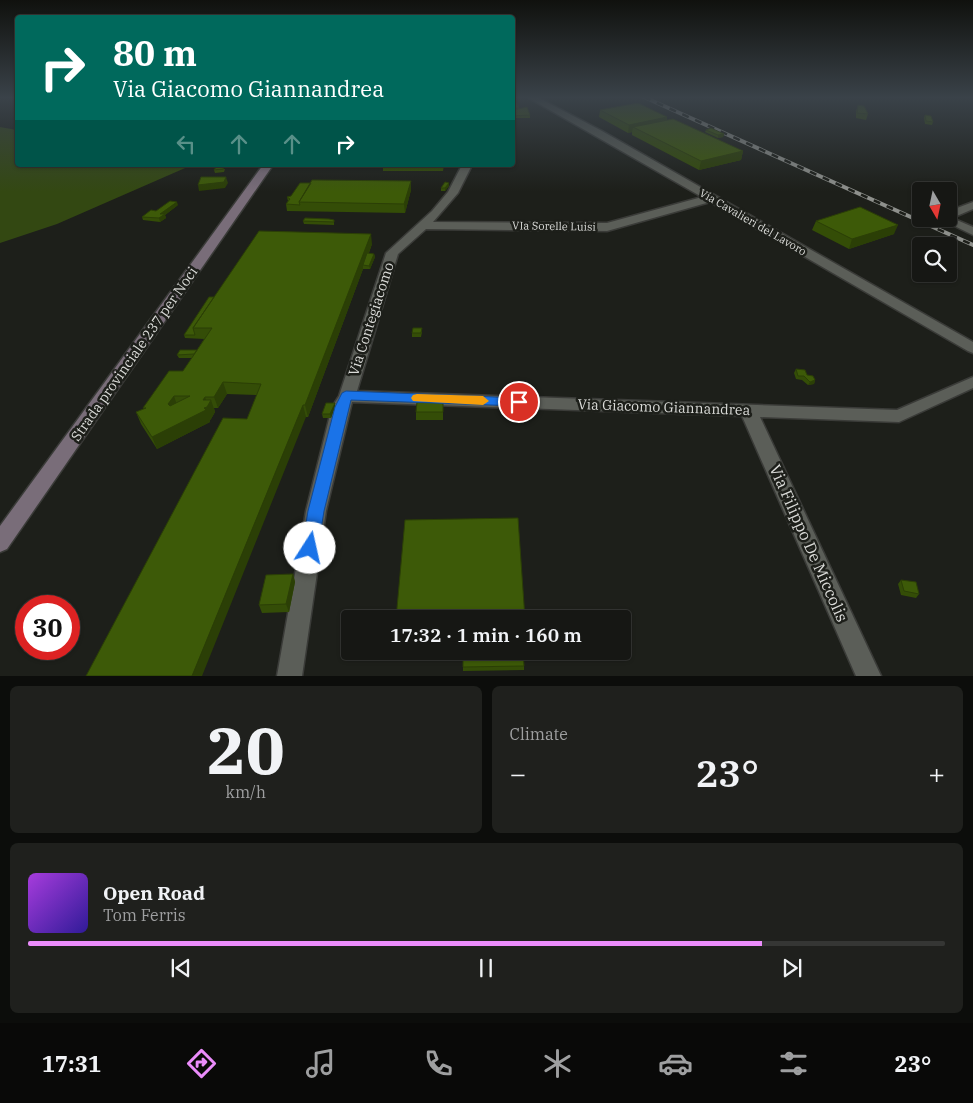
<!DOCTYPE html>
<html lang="en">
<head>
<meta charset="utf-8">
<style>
	:root { --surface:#161714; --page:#1f201d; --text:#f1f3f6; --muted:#9e9fa0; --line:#353634; --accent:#eb8cfb }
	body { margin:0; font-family:"IBM Plex Serif",serif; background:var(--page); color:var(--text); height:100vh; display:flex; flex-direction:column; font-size:19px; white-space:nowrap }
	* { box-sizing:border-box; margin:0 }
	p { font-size:16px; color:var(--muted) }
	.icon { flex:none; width:28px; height:28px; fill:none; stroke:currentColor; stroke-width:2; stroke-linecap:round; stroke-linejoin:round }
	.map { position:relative; height:676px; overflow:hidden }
	.sheet { display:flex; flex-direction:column; gap:10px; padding:10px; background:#0c0d0b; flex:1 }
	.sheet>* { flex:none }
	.guide { position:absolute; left:15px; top:15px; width:500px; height:152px; border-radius:5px; box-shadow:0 1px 4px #0004,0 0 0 1px var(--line); background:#00695c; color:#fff; overflow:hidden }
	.needle { width:32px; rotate:171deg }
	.tools { position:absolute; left:912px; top:182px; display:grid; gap:10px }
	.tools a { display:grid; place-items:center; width:45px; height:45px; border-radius:5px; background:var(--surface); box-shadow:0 1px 4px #0004,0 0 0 1px var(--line); font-size:25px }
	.speed { position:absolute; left:15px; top:595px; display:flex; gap:10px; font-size:25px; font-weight:700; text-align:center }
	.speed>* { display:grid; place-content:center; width:65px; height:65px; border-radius:50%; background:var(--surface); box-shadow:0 1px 4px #0004,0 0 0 1px var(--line); line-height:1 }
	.speed .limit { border:8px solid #d22; background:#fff; color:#111 }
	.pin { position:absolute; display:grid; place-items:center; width:42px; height:42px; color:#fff; margin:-21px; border:2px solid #fff; border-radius:50%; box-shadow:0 1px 5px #0007 }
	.me { position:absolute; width:55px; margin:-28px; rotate:10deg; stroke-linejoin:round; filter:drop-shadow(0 0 4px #0008) }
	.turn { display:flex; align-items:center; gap:18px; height:105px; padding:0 15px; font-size:22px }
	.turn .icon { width:65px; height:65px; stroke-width:2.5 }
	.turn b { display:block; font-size:35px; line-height:42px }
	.lanes { display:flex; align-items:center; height:48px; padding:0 15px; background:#0003; justify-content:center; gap:25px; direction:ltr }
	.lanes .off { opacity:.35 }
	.big { font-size:38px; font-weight:600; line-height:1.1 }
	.sheet .card { flex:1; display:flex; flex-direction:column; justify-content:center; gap:8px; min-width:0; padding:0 18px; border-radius:8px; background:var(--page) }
	.sheet .dial { align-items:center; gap:0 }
	.dial b { font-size:65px; line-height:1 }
	.song { display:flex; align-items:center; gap:15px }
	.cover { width:60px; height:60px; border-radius:8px; background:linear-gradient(135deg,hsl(280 70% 55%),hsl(250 70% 35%)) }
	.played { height:5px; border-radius:2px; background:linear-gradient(90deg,var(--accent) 80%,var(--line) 80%) }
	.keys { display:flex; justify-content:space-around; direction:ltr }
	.heat { display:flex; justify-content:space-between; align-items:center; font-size:28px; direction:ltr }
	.sheet .tiles { flex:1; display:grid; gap:10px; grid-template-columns:1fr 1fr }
	.card:last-child { grid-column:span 2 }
	.trip { position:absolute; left:341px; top:610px; width:290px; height:50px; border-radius:5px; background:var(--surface); box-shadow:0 1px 4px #0004,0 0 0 1px var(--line); font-weight:600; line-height:50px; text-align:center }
	.menu { display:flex; height:80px; justify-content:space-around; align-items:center; background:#090908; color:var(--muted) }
	.menu .icon { width:35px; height:35px }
	.menu .on { color:var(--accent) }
	.menu b { font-size:22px; color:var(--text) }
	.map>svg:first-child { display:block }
	.green { fill:#334812 }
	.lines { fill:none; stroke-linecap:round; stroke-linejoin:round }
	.street-casing { stroke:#3a3b38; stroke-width:3 }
	.secondary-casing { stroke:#3a3b38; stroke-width:3 }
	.street { fill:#5b5e58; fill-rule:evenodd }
	.secondary { fill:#796d79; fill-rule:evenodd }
	.rail-casing { stroke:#8e908c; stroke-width:4 }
	.rail { stroke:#1d1f1a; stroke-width:2.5; stroke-dasharray:7; stroke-linecap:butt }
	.wall { fill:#344d07 }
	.shaded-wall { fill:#2b3f06 }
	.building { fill:#3d5a08; stroke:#2b3f06; fill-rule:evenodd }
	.route { fill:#1a73e8; stroke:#114b97 }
	.slow { fill:#f59e0b }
	.labels { text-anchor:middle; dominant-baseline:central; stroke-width:5; stroke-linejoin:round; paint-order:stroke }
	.far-street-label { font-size:11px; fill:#dadbd8; stroke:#1d1f1a }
	.street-label { font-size:14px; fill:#dadbd8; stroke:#1d1f1a }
	.near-street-label { font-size:16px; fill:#dadbd8; stroke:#1d1f1a }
</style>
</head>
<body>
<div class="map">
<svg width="973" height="676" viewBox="0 0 973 676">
	<rect width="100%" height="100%" fill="#1d1f1a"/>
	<path class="green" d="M0 127 17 130 18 165H192L57 224 0 243Z"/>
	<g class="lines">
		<g class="street-casing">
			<path id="street" d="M527 97H537L602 131 973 342V353L968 351 710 202 607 231 426 229 398 254 357 391 897 410 973 377V388L899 422 760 417 881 676H856L742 416 352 402 326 511 302 676H277L306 511 332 407 339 396 386 253 432 211 448 192 462 165H472L458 193 433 222 607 223 702 197Z
				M973 202V209L952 218 973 227V235L940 219H949V211Z"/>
		</g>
		<g class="secondary-casing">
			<path id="secondary" d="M263 165H273L7 549 0 552V526Z"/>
		</g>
		<use href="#street" class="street"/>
		<use href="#secondary" class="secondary"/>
		<g class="rail-casing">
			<path id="rail" d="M644 97 973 245"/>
		</g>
		<use href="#rail" class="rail"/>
	</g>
	<path class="wall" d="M512 103 519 108V109L530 115V118H512Z
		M858 105 868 114 866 120 856 118V111Z
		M600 110 667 117V120L743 151 741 160 699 170 632 135V132L628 133 599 117Z
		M925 115 933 122 932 125 925 124 924 118Z
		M706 130 724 134 723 137 718 138 705 132Z
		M383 165H444L443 171H383Z
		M225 169 224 172 215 173 214 170Z
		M449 183V186L445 191H441V188Z
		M411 190 405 213 287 211 286 204 288 201 287 197Z
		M178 205 165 215 166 218 160 222 143 220 142 217 156 211Z
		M303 221 334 222V225L304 224Z
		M816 221 894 234 849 249 812 230Z
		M372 244 369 253 374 254 375 257 370 269H363L308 417 247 419 257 395 227 394 218 408H214L215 412 211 419 210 420V422L157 449 141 424 136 412 144 409 143 408 183 371 192 358H179L177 355 197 350 204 339 185 338 184 335 214 297Z
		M422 332 421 337H412V333Z
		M796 369 807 375 815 380 814 384 808 385 802 380 796 379 794 373Z
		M443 403V420H416V412Z
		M335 407 331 418H323L322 414Z
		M293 574 295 582 289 612 262 613 259 605Z
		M901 580 919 594 916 598 901 595 898 584Z
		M463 651 524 666V670L463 671Z"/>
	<path class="shaded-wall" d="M667 117 666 125 633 127 632 132 628 133 629 125Z
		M724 134 723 137 718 138V135Z
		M743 151 741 160 699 170 701 161Z
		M226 177 228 183 225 188 199 191 198 185Z
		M411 181V190L405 213 404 204Z
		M449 183V186L445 191V188Z
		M177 202 178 205 165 215 166 218 160 222 159 218 160 214Z
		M898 225 894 234 849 249 852 239Z
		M371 234 372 244 364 265H363V269L308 417 305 405Z
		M374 254 375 257 370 269 369 266Z
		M815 380 814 384 808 385 810 382Z
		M223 382 227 394 218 408 214 397Z
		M174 396 178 408 173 416 168 404Z
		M205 397 208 406 211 400 215 412 211 419 210 420V422L157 449 152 437 203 400Z
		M335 403V407L331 418 330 414Z
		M303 405 306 417 202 676H192Z
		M293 574 295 582 289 612 286 604Z"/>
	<path class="building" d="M512 103H517L519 108H513Z
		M638 103 667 117 629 125 600 110Z
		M858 105 864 106 868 114 857 113Z
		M527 107 530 115 512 116V109H518Z
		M925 115 931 116 933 122 926 121Z
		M673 119 743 151 701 161 633 127Z
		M711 128 724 134 718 135 706 130Z
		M225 166 223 169 214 170 216 167Z
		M201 177H226L224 182 198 185Z
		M312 180 411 181 404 204 299 202Z
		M445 182 449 183 445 188H441Z
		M300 183H311L299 202 300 205 286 204 290 199 287 197 291 196Z
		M170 201 177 202 160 214H165L159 218 142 217 151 210 156 211Z
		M860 207 898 225 852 239 816 221Z
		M305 218 329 219 334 220V222L303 221Z
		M259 231 371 234 305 405H303L192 676H86L223 418 247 419 261 384 223 382 214 397H205L203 400H211L207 407 204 408 206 410 152 437 136 412 146 408H143L169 371H183L212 328H193ZM174 396H190L170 406 168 404Z
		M367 253 374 254 369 266 363 265Z
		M209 297H214L193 328 195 335H184Z
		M413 328H422L421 333H412Z
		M180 350H197L194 354 177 355Z
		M796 369 805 370 807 375 813 376 815 380 810 382 804 376H798Z
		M417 402 443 403V412H416Z
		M326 403H335L330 414H322Z
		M518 518 525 619H396L405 520Z
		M293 574 286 604 259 605 266 575Z
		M901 580 916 582 919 594 904 591Z
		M463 651H523L524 666 463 667Z"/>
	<linearGradient id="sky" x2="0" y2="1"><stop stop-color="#10110e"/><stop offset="0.51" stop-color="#3a4249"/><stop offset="1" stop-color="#3a4249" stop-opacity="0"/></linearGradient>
	<rect width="973" height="192" fill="url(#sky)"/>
	<path class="route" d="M346 391 519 398 525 402 519 406 351 400 324 511 318 548 316 553 310 555 304 553 302 548 308 511 335 407 342 393Z"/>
	<path class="slow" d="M417 394 483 396 489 401 483 405 413 401 411 398 413 395Z"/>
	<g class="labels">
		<g class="far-street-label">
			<text transform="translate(753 222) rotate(30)">Via Cavalieri del Lavoro</text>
			<text transform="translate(554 226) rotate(1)">VIa Sorelle Luisi</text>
		</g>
		<g class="street-label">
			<text transform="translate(371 319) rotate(-72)">Via Contegiacomo</text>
			<text transform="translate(134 354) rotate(-55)">Strada provinciale 237 per Noci</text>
			<text transform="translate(664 407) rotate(2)">Via Giacomo Giannandrea</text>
		</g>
		<g class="near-street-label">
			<text transform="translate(809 543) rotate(66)">Via Filippo De Miccolis</text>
		</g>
	</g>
</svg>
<div class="tools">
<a><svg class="needle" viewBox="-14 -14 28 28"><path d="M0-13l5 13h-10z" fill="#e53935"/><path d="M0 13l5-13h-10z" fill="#9e9fa0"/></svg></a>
<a><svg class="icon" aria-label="search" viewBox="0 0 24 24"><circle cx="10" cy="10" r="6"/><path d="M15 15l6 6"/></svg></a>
</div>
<div class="speed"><div class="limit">30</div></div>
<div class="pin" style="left:519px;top:402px;background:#d93025"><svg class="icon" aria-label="arrive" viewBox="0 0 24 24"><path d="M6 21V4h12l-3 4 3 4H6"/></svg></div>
<svg class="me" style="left:310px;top:548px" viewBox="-20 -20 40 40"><circle r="19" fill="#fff"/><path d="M0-13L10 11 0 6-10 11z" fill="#1a73e8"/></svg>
<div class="trip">17:32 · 1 min · 160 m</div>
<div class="guide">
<div class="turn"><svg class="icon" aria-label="right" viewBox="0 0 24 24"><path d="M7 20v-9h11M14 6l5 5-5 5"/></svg><div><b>80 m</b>Via Giacomo Giannandrea</div></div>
<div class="lanes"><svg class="icon off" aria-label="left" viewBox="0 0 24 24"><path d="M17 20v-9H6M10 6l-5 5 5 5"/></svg><svg class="icon off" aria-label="ahead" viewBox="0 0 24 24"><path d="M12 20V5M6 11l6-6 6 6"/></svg><svg class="icon off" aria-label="ahead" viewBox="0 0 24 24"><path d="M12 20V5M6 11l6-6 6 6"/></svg><svg class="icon" aria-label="right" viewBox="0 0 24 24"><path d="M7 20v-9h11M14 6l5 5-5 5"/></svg></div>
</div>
</div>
<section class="sheet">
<div class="tiles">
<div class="card dial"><b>20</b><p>km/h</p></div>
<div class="card"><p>Climate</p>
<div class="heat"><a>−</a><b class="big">23°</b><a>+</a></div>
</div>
<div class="card">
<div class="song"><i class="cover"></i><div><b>Open Road</b><p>Tom Ferris</p></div></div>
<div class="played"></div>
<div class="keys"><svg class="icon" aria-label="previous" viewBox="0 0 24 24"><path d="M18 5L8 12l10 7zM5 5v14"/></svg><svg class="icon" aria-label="pause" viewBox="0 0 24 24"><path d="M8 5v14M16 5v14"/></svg><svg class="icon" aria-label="next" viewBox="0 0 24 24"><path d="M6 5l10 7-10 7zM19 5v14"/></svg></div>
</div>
</div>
</section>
<nav class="menu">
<b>17:31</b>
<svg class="icon on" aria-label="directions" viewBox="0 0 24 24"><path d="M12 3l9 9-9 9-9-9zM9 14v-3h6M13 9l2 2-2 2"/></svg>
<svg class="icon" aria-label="music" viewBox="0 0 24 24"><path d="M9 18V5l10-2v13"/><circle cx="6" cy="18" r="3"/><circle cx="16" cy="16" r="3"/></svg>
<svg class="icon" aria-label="phone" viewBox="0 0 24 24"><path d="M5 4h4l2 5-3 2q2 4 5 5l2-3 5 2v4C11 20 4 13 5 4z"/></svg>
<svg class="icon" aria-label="climate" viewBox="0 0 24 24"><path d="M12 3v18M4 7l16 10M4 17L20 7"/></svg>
<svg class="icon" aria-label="car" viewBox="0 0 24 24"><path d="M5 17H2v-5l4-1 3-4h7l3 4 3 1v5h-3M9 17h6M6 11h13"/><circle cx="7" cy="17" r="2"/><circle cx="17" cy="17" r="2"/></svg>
<svg class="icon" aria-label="filters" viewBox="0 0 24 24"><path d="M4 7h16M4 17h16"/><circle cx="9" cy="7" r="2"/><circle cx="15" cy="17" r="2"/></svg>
<b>23°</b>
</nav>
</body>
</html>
